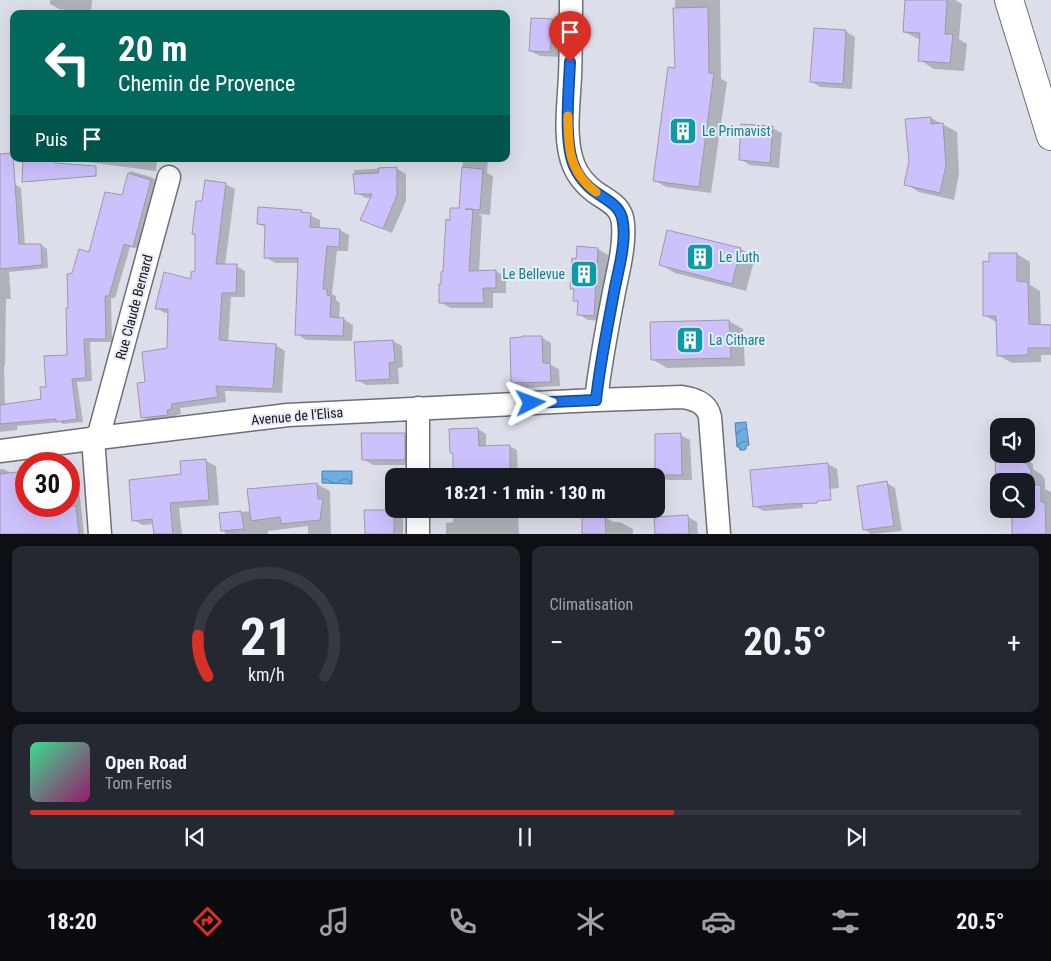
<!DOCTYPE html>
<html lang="fr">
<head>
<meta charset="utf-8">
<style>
	:root { --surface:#171b24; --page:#242831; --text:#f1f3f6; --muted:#9ea1a6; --line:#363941; --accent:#d93025 }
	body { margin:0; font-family:"Roboto Condensed",sans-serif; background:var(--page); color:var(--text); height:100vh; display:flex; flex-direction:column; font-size:19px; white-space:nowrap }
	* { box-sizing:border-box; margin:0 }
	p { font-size:16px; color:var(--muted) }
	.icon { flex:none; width:28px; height:28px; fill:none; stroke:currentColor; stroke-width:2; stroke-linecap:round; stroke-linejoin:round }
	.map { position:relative; height:534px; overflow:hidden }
	.side { display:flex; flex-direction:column; gap:12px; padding:12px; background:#0d0f14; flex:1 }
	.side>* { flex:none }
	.hud { position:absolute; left:10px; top:10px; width:500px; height:152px; border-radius:10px; box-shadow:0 5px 20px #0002; background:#00695c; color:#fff; overflow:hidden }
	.controls { position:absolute; left:990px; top:418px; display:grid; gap:10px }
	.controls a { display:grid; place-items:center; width:45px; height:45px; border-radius:10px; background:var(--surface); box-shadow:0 5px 20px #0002; font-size:25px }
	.speed { position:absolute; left:15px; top:452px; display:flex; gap:10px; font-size:25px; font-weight:700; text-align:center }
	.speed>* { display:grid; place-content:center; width:65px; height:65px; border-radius:50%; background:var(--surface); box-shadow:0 5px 20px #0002; line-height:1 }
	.speed .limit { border:8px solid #d22; background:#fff; color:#111 }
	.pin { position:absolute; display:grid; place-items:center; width:42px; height:42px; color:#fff; margin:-51px -21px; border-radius:50% 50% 50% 0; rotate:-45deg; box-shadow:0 0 5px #0007 }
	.pin .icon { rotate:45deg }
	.me { position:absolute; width:55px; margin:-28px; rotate:87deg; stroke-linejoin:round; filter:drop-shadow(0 0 4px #0008) }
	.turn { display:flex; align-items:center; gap:18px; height:105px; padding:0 25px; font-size:22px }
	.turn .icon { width:65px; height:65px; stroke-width:2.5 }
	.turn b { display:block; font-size:35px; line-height:42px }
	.then { display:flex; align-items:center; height:48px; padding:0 25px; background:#0003; gap:10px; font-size:19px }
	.big { font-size:38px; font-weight:700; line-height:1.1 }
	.side .tile { flex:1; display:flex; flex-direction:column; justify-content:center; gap:8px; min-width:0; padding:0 18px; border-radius:10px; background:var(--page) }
	.side .dial { align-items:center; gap:0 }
	.dial svg { height:130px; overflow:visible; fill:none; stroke:var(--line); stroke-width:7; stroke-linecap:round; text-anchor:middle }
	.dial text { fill:var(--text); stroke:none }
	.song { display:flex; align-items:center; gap:15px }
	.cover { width:60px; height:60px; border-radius:8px; background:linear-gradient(135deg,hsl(150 70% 55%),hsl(320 70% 35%)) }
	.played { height:5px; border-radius:2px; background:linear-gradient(90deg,var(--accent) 65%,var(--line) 65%) }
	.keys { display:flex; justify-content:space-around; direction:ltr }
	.heat { display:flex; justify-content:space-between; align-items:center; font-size:28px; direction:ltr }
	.side .tiles { flex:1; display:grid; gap:12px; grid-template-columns:1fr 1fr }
	.tile:last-child { grid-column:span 2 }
	.trip { position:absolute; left:385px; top:468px; width:280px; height:50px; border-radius:10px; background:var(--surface); box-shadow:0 5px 20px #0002; font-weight:700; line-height:50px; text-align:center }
	.menu { display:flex; height:80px; justify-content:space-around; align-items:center; background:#090b0e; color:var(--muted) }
	.menu .icon { width:35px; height:35px }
	.menu .current { color:var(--accent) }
	.menu b { font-size:22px; color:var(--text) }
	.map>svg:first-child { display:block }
	.water { fill:url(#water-waves); stroke:#5380a6 }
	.shadow { fill:#0003 }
	.building { fill:#ccc1fc; stroke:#9b9aa4 }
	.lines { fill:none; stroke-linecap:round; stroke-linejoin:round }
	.minor-casing { stroke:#6c6f78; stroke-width:25 }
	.tertiary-casing { stroke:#6c6f78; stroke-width:30 }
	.minor { stroke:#fff; stroke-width:22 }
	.tertiary { stroke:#fff; stroke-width:28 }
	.route-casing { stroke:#114b97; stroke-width:12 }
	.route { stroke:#1a73e8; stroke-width:9 }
	.slow { stroke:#f59e0b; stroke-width:9 }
	.labels { text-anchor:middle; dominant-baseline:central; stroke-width:4; stroke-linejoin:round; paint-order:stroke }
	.culture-label { font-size:14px; fill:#0d838f; stroke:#e9ecf7; text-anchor:start }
	.street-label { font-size:14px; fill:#15161a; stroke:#e9ecf7 }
</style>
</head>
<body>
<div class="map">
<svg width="1051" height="534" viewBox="0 0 1051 534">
	<defs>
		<pattern id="water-waves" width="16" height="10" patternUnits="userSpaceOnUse" patternTransform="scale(1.25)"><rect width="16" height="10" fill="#6daee2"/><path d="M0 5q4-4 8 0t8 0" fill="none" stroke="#588db6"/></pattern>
	</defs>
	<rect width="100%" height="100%" fill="#dcdfea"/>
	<path class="water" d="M746 422 749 445 746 446V449L744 450H740L739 447H737L735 423Z
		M322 471H352V484L322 483Z"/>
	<path class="shadow" d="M50 0H92L91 14 59 9 50 4Z
		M675 0H720L721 79 727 82 711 193 666 187 654 180 676 69Z
		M907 0H955L962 4 959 39 967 44 964 71 934 69 920 60 921 40 904 32Z
		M552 21 562 26 560 57 540 56 530 51Z
		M845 31 855 37 852 89 820 87 811 81Z
		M931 118 957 132 959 174 954 200 919 192 906 184 911 161Z
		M772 128 782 133 779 168 750 165 740 159Z
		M64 159H157L156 171Z
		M463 159H488L487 173 493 176 490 215 478 214 482 216 479 272 496 271 506 277V293H493V308H451L441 303 444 273 460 210Z
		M396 168 406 174V201L392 233 371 224V198H366L357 193 354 170Z
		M130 171 151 177 158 181 139 249 130 247 115 298H111L112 342H90L92 381 77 382 83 422 63 424 60 422 17 426V430L0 432V186L15 184 21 188 25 246 41 245 47 249 48 268 9 272 11 299H6L5 366H4L5 405 42 400 47 388 68 357 69 310 73 275 90 253 123 196Z
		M225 184 235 189 225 265 236 266 245 271V297H231L228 342 275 345 285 351 282 393 225 391 226 402 180 408 181 414 176 415 177 420 151 422 142 417 146 383 168 349 169 313H165L156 308 192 280 196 273V235L194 233 203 203Z
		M301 211 320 220V229L340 230 349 235 348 251H337L332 294 336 296V300L340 303 339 319H343L353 325 352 341 306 340 297 334 299 263H275L265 257 267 228 259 224Z
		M668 232 741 249 755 257 746 291 675 273 661 265Z
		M578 247 598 249 608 255 604 321 588 320 578 314 579 303 574 300 575 290 571 288Z
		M1017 254 1030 262V285L1040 291 1041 326H1051V355H1041V362L1012 363 998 355V323L984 315 991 263Z
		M729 321 743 329 745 366 667 368 652 359Z
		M541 337 551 343V365L559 369 560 386 521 388 512 382Z
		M393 341 402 346 403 367 398 368 399 384 366 385 357 380Z
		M478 429 486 434V447L509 446 517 450 518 476H454V454L452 452Z
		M405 434 414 440V465H373L363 459Z
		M680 435 690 440 692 480H667L657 475Z
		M1018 455 1033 464V469L1042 475 1045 480V489L1051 492V534H1014L1013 509H1026V481H999V489L997 488 996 457Z
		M52 459 59 462V464H40V460Z
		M206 461 216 466 219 505 179 508 182 534H155L154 524 143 525 133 520 183 475Z
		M828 464 837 469 839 488 802 492 803 508 764 511 754 506Z
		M71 466 77 470 84 534H0V469H3L9 472 10 475 26 473V506H69V467Z
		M887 483 895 488 902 531 871 534 864 529Z
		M317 484 330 491 331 534H308V526L268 531V534H225V532L222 530 220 514 251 511Z
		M453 509H518L519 534H446V523L453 522Z
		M393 512 403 517V534H366Z
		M605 517 613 522H620L633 529V534H583Z
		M688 517 697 522 698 534H656Z"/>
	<path class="building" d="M905 0H947L945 34H953L950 63 918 61 920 33 903 32Z
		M708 7 709 73H714L699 187 653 181 668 67 675 68 673 8Z
		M531 18 553 19 550 52 529 51Z
		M814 28 846 30 843 84 810 82Z
		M931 117V124L943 123 946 165 940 193 904 185 909 161 905 119Z
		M741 124 773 126 770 163 739 160Z
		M13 153 19 244H41L42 265 0 269V154Z
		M23 159H55V163L96 166V176L22 182Z
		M397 167V195L383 229 360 220 372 194H355L353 174 379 173 378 168Z
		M462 167 483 169 480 210 465 209H473L469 271 496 270V288H483L484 303H439V284H441V272L443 271 446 219 450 220V208H459Z
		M128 173 151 180 133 247 124 244 109 296H105L106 339H84L86 378 72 379 77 419 56 422V419L0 424V405L41 399 40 387H46L44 356 67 355 66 308H68L67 274 72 273 79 249 89 252 105 192 122 195Z
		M205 180 226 183 216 264H237L236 293H222L219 340 276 344 273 389 216 386 218 397 171 404 172 409 167 410 168 415 141 418 137 383 145 382 142 352 167 348 168 309H155L164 272 191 279V272L195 271V234H192L196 201H202Z
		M258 207 302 210 301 212 311 213 310 227 340 229 339 247 327 246 323 289H327V295L331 296 330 317 344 318 343 336 295 335 298 258H264L265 225 257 224Z
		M667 230 741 248 732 284 659 265Z
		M577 246 598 248 594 316 577 315 578 301H573L574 289H570L572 258 576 259Z
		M989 253H1017V281L1028 282 1029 324 1051 325V348H1028V355L997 356 996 316H983V261L989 262Z
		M729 320 731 358 651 360 650 322Z
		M522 336H542L543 363H550L551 382 511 383 510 338 522 337Z
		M393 340 395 362 389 363 390 379 356 381 354 342Z
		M478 428 479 446 510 445V476H453V453H450L449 429Z
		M361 433H405V460H362Z
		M681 433 682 475H655V434Z
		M1018 454 1019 459 1028 465 1031 471V485H1041V502H1045L1046 534H1012V509H1026V481H999V489H996L995 455Z
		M206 459 209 500 170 503 173 534H154L152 519 132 521 129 480 181 474 180 461Z
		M828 463 831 500 817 501V503L786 504 753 507 750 470Z
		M26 471V506H76L79 534H0V474Z
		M887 481 894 526 863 530 857 486Z
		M317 483 318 499H323L320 520 281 524 280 517 251 521 247 489Z
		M364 510H394V534H365Z
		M241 511 244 529 221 531 219 513Z
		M688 515 689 534H655L654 517Z
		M605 516 606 534H582V517Z"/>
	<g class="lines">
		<g class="minor-casing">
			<path id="minor" d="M571 0C571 25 571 51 570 76 569 103 563 140 574 166 578 176 586 185 595 192 608 201 622 206 623 224 625 246 618 271 614 292 607 328 600 364 596 400L682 397C695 399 707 403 710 417L719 534
				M93 438 100 534
				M98 438 169 177
				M0 451 98 438 288 415 596 400
				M418 476V408
				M418 534V509"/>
		</g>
		<g class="tertiary-casing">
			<path id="tertiary" d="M1009 0 1051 136"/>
		</g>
		<use href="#minor" class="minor"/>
		<use href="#tertiary" class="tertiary"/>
	</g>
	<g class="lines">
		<g class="route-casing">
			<path id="route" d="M531 403 596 400C600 362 608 325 615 287 619 268 626 242 623 223 621 202 601 199 588 186 583 181 578 175 575 168 563 144 569 90 570 62"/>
		</g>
		<use href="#route" class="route"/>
		<path class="slow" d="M568 116C568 148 569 172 596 192"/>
	</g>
	<defs>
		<g id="building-square" transform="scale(1.4375)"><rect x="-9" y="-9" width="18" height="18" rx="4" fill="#0f9aa8" stroke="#e9ecf7"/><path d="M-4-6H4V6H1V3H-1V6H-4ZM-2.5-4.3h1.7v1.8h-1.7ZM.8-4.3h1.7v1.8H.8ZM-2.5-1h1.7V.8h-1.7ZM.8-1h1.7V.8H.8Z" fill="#fff"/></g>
	</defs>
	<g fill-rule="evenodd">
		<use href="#building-square" x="683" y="131"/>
		<use href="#building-square" x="700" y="257"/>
		<use href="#building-square" x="584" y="274"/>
		<use href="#building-square" x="690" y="340"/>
	</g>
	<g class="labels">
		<g class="culture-label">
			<text x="702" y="131">Le Primavist</text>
			<text x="719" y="257">Le Luth</text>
			<text x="565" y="274" text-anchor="end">Le Bellevue</text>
			<text x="709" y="340">La Cithare</text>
		</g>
		<g class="street-label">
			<text transform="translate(134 307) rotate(-75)">Rue Claude Bernard</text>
			<text transform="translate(297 416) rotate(-5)">Avenue de l'Elisa</text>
		</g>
	</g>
</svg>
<div class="controls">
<a><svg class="icon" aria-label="sound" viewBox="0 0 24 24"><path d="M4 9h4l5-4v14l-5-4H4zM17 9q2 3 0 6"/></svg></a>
<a><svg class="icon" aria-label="search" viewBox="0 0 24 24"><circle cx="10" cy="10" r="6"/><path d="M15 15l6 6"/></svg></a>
</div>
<div class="speed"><div class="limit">30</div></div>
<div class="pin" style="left:570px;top:62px;background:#d93025"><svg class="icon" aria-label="arrive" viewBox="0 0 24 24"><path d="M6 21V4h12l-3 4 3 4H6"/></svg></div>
<svg class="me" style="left:531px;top:403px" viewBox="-20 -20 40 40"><path d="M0-17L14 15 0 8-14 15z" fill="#1a73e8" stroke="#fff" stroke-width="4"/></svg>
<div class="trip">18:21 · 1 min · 130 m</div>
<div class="hud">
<div class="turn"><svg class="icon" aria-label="left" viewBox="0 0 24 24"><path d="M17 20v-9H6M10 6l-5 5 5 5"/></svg><div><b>20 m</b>Chemin de Provence</div></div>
<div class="then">Puis<svg class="icon" aria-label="arrive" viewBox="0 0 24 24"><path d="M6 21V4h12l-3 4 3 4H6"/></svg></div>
</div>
</div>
<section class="side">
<div class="tiles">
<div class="tile dial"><svg viewBox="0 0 100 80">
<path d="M14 69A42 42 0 1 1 86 69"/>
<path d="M14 69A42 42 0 0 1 8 44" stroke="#d93025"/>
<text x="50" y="56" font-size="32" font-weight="700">21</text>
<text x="50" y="72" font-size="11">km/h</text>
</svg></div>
<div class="tile"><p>Climatisation</p>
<div class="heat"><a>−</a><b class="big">20.5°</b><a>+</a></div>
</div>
<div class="tile">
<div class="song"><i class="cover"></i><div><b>Open Road</b><p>Tom Ferris</p></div></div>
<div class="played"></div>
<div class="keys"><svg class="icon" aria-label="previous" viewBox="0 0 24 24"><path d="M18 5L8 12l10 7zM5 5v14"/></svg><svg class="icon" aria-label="pause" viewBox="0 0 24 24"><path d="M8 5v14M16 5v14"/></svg><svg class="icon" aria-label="next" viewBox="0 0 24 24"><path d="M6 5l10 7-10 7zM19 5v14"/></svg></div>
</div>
</div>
</section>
<nav class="menu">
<b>18:20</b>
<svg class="icon current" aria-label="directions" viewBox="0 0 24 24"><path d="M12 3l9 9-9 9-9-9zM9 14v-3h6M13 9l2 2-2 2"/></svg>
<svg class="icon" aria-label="music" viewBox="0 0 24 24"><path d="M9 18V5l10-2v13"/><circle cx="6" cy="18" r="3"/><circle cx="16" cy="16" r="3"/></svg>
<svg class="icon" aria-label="phone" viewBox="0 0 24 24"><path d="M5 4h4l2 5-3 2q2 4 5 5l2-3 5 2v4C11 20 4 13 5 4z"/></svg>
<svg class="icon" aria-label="climate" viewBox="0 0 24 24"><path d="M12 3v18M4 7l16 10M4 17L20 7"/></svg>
<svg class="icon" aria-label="car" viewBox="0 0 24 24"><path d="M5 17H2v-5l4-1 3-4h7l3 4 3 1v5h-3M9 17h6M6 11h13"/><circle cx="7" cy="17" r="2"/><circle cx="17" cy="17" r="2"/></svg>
<svg class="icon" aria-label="filters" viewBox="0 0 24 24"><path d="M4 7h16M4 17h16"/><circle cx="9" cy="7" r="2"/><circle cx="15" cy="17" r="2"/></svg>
<b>20.5°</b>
</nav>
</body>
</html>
